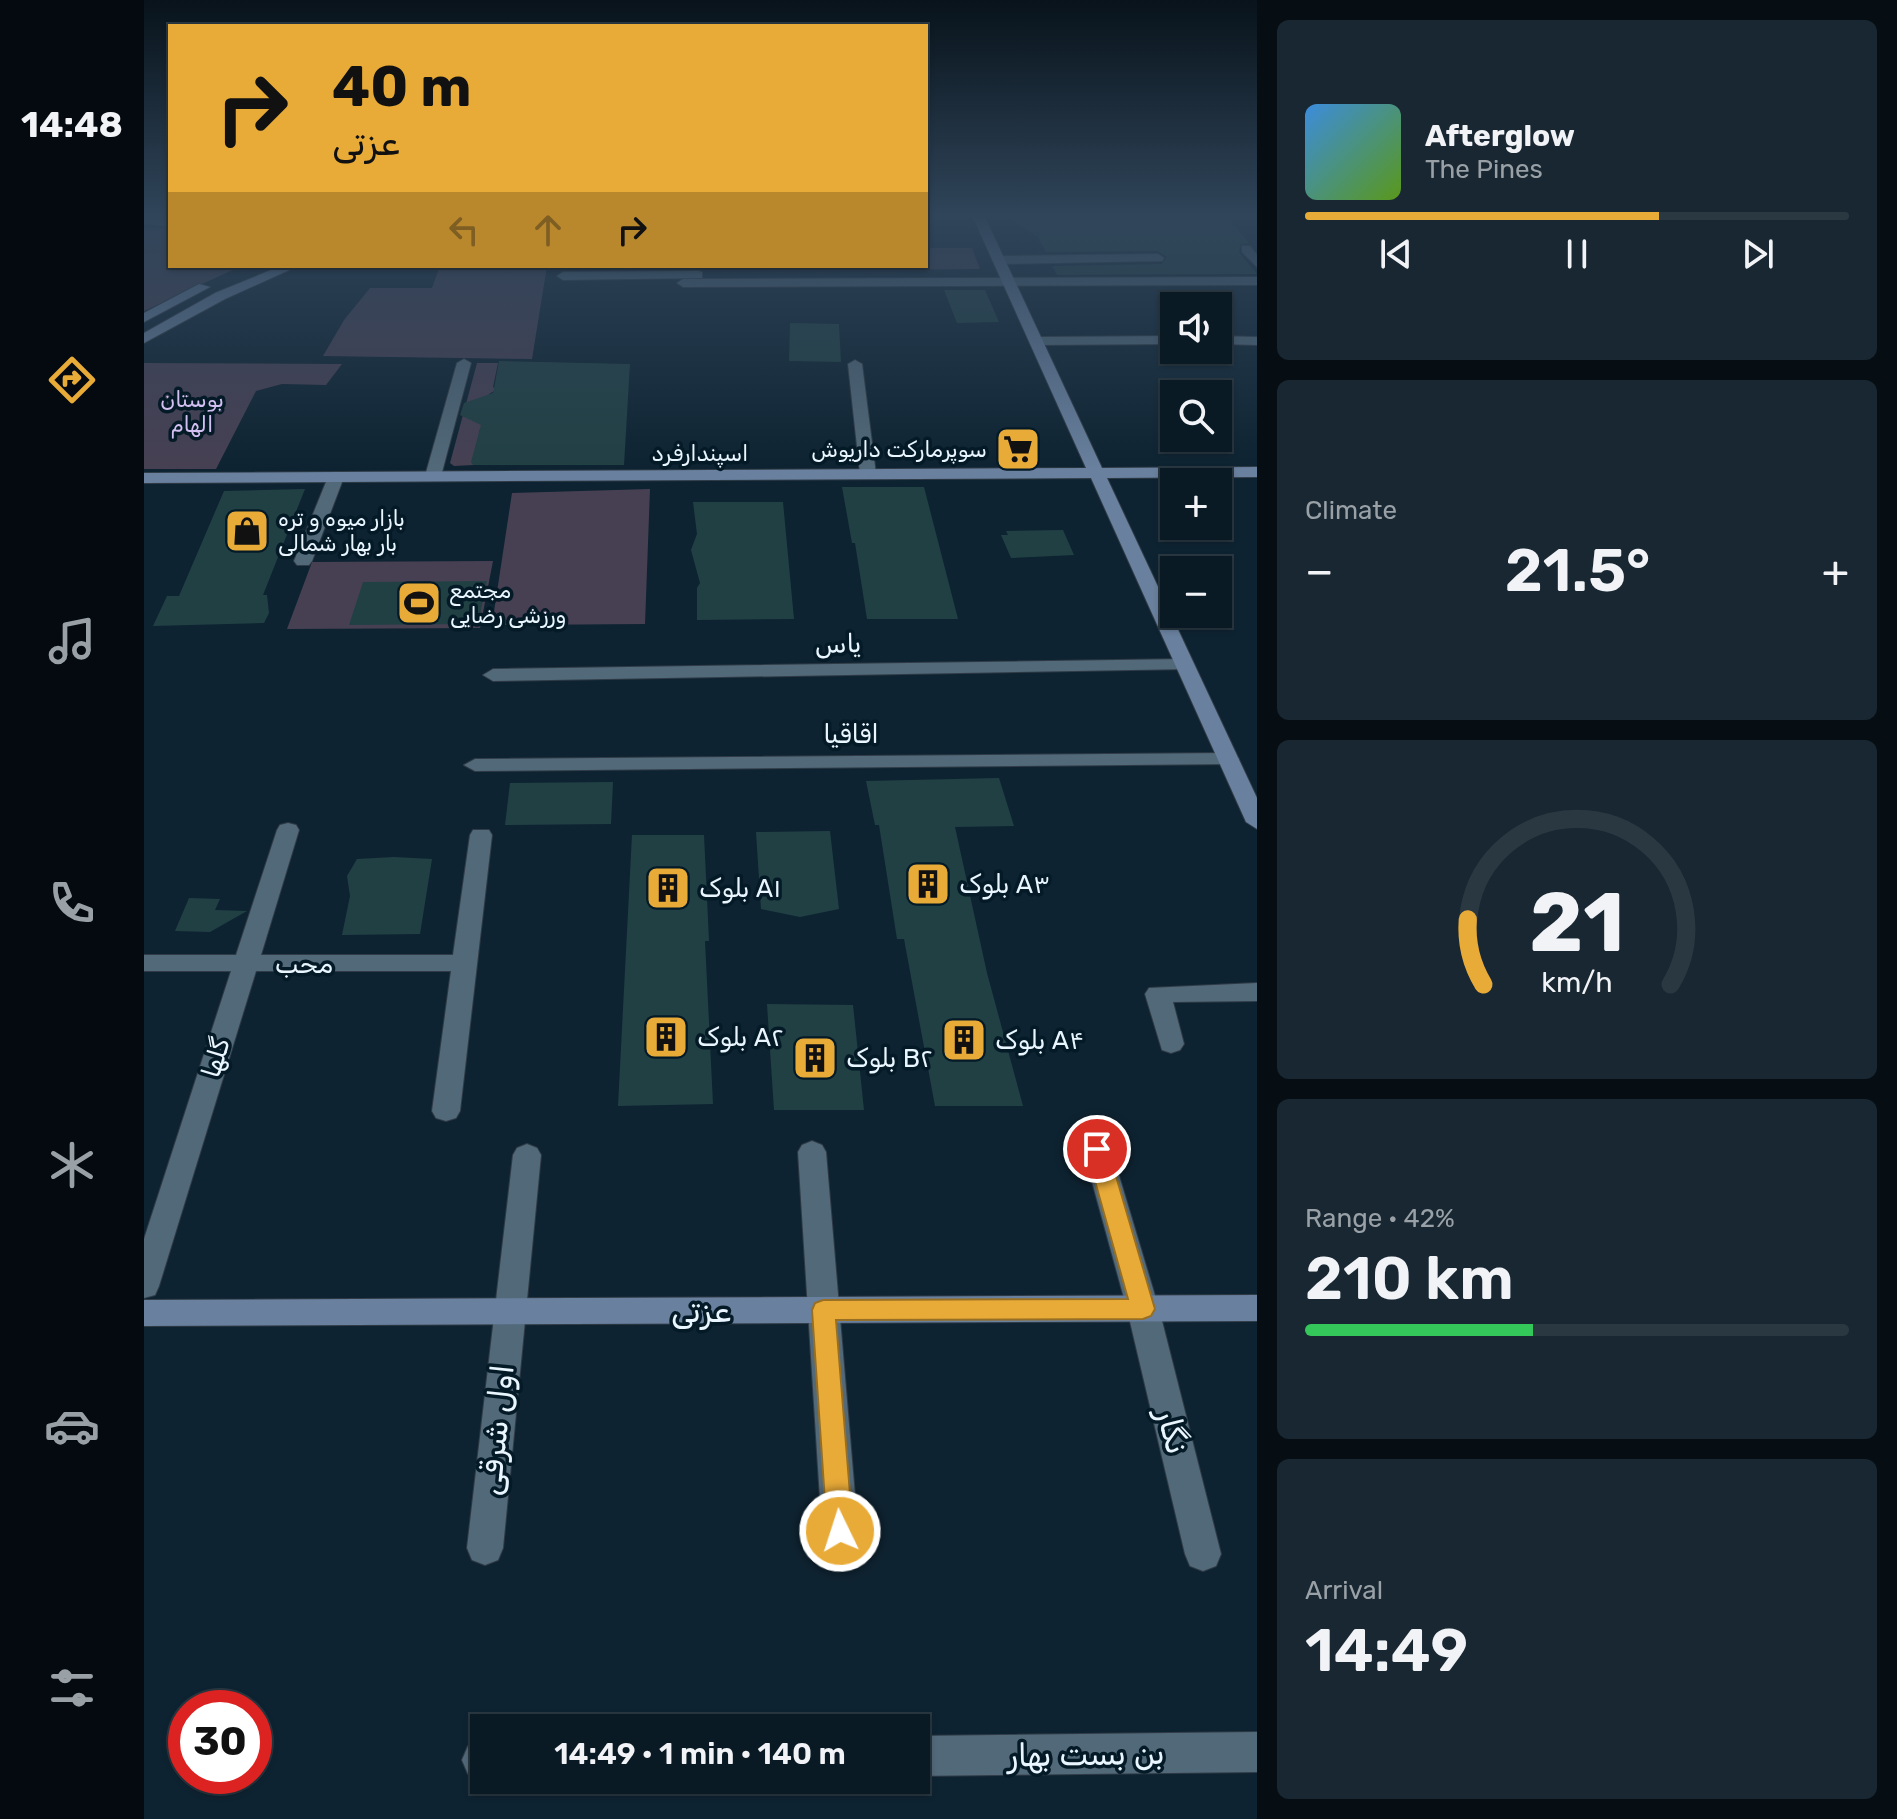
<!DOCTYPE html>
<html lang="en">
<head>
<meta charset="utf-8">
<style>
	:root { --surface:#0a1a25; --page:#182732; --text:#f1f3f6; --muted:#99a1a7; --line:#2a3842; --accent:#e9ab38 }
	body { margin:0; font-family:Rubik,"Noto Naskh Arabic",sans-serif; background:var(--page); color:var(--text); height:100vh; display:flex; flex-direction:column; font-size:30px; white-space:nowrap }
	* { box-sizing:border-box; margin:0 }
	p { font-size:26px; color:var(--muted) }
	.icon { flex:none; width:44px; height:44px; fill:none; stroke:currentColor; stroke-width:2; stroke-linecap:round; stroke-linejoin:round }
	.map { position:relative; flex:1; overflow:hidden }
	.panel { display:flex; flex-direction:column; gap:20px; padding:20px; background:#060e14; width:640px }
	.panel>* { flex:none }
	.top-card { position:absolute; left:24px; top:24px; width:760px; height:244px; border-radius:0px; box-shadow:0 2px 6px #0004,0 0 0 2px var(--line); background:#e9ab38; color:#111; overflow:hidden }
	.controls { position:absolute; left:1016px; top:292px; display:grid; gap:16px }
	.controls a { display:grid; place-items:center; width:72px; height:72px; border-radius:0px; background:var(--surface); box-shadow:0 2px 6px #0004,0 0 0 2px var(--line); font-size:40px }
	.speed { position:absolute; left:24px; top:1690px; display:flex; gap:16px; font-size:40px; font-weight:700; text-align:center }
	.speed>* { display:grid; place-content:center; width:104px; height:104px; border-radius:50%; background:var(--surface); box-shadow:0 2px 6px #0004,0 0 0 2px var(--line); line-height:1 }
	.speed .limit { border:12px solid #d22; background:#fff; color:#111 }
	.pin { position:absolute; display:grid; place-items:center; width:68px; height:68px; color:#fff; margin:-34px; border:4px solid #fff; border-radius:50%; box-shadow:0 2px 8px #0007 }
	.me { position:absolute; width:88px; margin:-44px; rotate:356deg; stroke-linejoin:round; filter:drop-shadow(0 0 6px #0008) }
	.turn { display:flex; align-items:center; gap:28px; height:168px; padding:0 32px; font-size:36px }
	.turn .icon { width:104px; height:104px; stroke-width:2.5 }
	.turn b { display:block; font-size:56px; line-height:68px }
	.lanes { display:flex; align-items:center; height:76px; padding:0 32px; background:#0003; justify-content:center; gap:40px; direction:ltr }
	.lanes .off { opacity:.35 }
	.big { font-size:60px; font-weight:600; line-height:1.1 }
	.panel .card { flex:1; display:flex; flex-direction:column; justify-content:center; gap:12px; min-width:0; padding:0 28px; border-radius:12px; background:var(--page) }
	.panel .dial { align-items:center; gap:0 }
	.dial svg { height:208px; overflow:visible; fill:none; stroke:var(--line); stroke-width:7; stroke-linecap:round; text-anchor:middle }
	.dial text { fill:var(--text); stroke:none }
	.song { display:flex; align-items:center; gap:24px }
	.cover { width:96px; height:96px; border-radius:12px; background:linear-gradient(135deg,hsl(210 70% 55%),hsl(90 70% 35%)) }
	.played { height:8px; border-radius:4px; background:linear-gradient(90deg,var(--accent) 65%,var(--line) 65%) }
	.keys { display:flex; justify-content:space-around; direction:ltr }
	.heat { display:flex; justify-content:space-between; align-items:center; font-size:44px; direction:ltr }
	.charge { height:12px; border-radius:6px; background:linear-gradient(90deg,#34c759 42%,var(--line) 0) }
	.trip { position:absolute; left:326px; top:1714px; width:460px; height:80px; border-radius:0px; background:var(--surface); box-shadow:0 2px 6px #0004,0 0 0 2px var(--line); font-weight:600; line-height:80px; text-align:center }
	main { display:flex; flex:1; min-height:0 }
	.menu { display:flex; flex-direction:column; width:144px; justify-content:space-around; align-items:center; background:#040a0f; color:var(--muted) }
	.menu .icon { width:56px; height:56px }
	.menu .active { color:var(--accent) }
	.menu b { font-size:36px; color:var(--text) }
	.map>svg:first-child { display:block }
	.green { fill:#474053 }
	.building { fill:#214044 }
	.lines { fill:none; stroke-linecap:round; stroke-linejoin:round }
	.street-casing { stroke:#2f3b46; stroke-width:2 }
	.secondary-casing { stroke:#2f3b46; stroke-width:2 }
	.street { fill:#526979; fill-rule:evenodd }
	.secondary { fill:#69809e; fill-rule:evenodd }
	.route { fill:#e9ab38; stroke:#976f24; stroke-width:2 }
	.labels { text-anchor:middle; dominant-baseline:central; stroke-width:7; stroke-linejoin:round; paint-order:stroke }
	.far-park-label { font-size:22px; fill:#d3c0f3; stroke:#051a27 }
	.far-poi-label { font-size:22px; fill:#e9f6ff; stroke:#051a27; text-anchor:start }
	.far-street-label { font-size:22px; fill:#e9f6ff; stroke:#051a27 }
	.street-label { font-size:26px; fill:#e9f6ff; stroke:#051a27 }
	.poi-label { font-size:26px; fill:#e9f6ff; stroke:#051a27; text-anchor:start }
	.near-street-label { font-size:32px; fill:#e9f6ff; stroke:#051a27 }
</style>
</head>
<body>
<main>
<nav class="menu">
<b>14:48</b>
<svg class="icon active" aria-label="directions" viewBox="0 0 24 24"><path d="M12 3l9 9-9 9-9-9zM9 14v-3h6M13 9l2 2-2 2"/></svg>
<svg class="icon" aria-label="music" viewBox="0 0 24 24"><path d="M9 18V5l10-2v13"/><circle cx="6" cy="18" r="3"/><circle cx="16" cy="16" r="3"/></svg>
<svg class="icon" aria-label="phone" viewBox="0 0 24 24"><path d="M5 4h4l2 5-3 2q2 4 5 5l2-3 5 2v4C11 20 4 13 5 4z"/></svg>
<svg class="icon" aria-label="climate" viewBox="0 0 24 24"><path d="M12 3v18M4 7l16 10M4 17L20 7"/></svg>
<svg class="icon" aria-label="car" viewBox="0 0 24 24"><path d="M5 17H2v-5l4-1 3-4h7l3 4 3 1v5h-3M9 17h6M6 11h13"/><circle cx="7" cy="17" r="2"/><circle cx="17" cy="17" r="2"/></svg>
<svg class="icon" aria-label="filters" viewBox="0 0 24 24"><path d="M4 7h16M4 17h16"/><circle cx="9" cy="7" r="2"/><circle cx="15" cy="17" r="2"/></svg>
</nav>
<div class="map">
<svg width="1113" height="1819" viewBox="0 0 1113 1819">
	<rect width="100%" height="100%" fill="#0e2331"/>
	<path class="green" d="M0 227 26 228V266H97L0 311Z
		M782 248H828L836 269 733 270V266H782Z
		M296 266H403L388 359 179 356 200 320 226 288H288Z
		M0 363 198 364 182 385 138 384 112 391 72 469H0Z
		M333 363H354L349 387 354 389 345 394 338 423 340 429H336L329 465 310 466 306 463Z
		M506 489 501 624 348 625 368 493Z
		M349 561 336 628 143 629 168 562Z"/>
	<path class="building" d="M859 215H1082L1105 243 1096 244 1095 252 1113 274 913 275 908 266 1018 264 1023 257 1014 251 902 252 893 236Z
		M800 290H841L855 322 813 323Z
		M646 323 695 324 697 362 645 361Z
		M355 361 486 364 480 465H329L327 462 337 425 316 415 320 403 349 393Z
		M698 487H780L814 619H723L711 543H708Z
		M161 489 119 595H123L125 613 120 623 9 626 23 596H35L80 491Z
		M549 502H639L650 619 553 620V588L556 583 547 550 553 534Z
		M919 530 930 555 867 558 857 535H864L862 531Z
		M343 581 334 624 205 625 219 582Z
		M855 778 870 826 811 827 843 973 879 1106H791L760 939H753L735 825H731L722 781Z
		M469 782 467 824 361 825 366 783Z
		M686 831 695 909 656 917 617 909 612 832Z
		M488 835H560L565 941H561L569 1104 474 1106Z
		M250 857 288 859 276 934 198 935 206 896 203 876 213 859Z
		M45 898 76 899 71 910 103 911 66 932 31 931Z
		M623 1004 709 1005 720 1110H630Z"/>
	<g class="lines">
		<g class="street-casing">
			<path id="street" d="M0 218 26 220V226L0 224Z
				M1098 246H1106L1113 255V267L1098 252Z
				M1014 254 1020 258 1018 261 854 264 848 260 854 256Z
				M554 271 558 272V278L419 280 413 276 419 272Z
				M1113 277V285L539 287 533 283 539 279Z
				M1030 336V344L892 345 885 341 892 337Z
				M1074 336 1113 337V345L1074 344Z
				M320 359 327 363 297 476 295 479H283L281 476 313 363Z
				M711 360 718 364 732 474 724 479 716 474 704 364Z
				M192 472 200 477 168 561 165 565H153L150 561 184 477Z
				M1040 659 1050 665 1047 669 349 681 339 675 349 669Z
				M1084 753 1095 759 1092 764 331 771 320 765 331 759Z
				M144 823 152 825 155 830 117 955H309L326 835 329 830H345L348 835 316 1111 312 1118 302 1121 292 1118 288 1111 307 971H112L15 1286 11 1295 0 1298V1239L87 971H0V955H92L133 830 136 825Z
				M1113 983V1001L1029 1002 1040 1044 1036 1050 1027 1053 1018 1050 1001 994 1005 988Z
				M953 1138 963 1142 967 1149 1015 1309 1077 1554 1072 1566 1059 1571 1046 1566 1041 1554 983 1309 939 1149 943 1142Z
				M668 1141 678 1145 682 1152 714 1531 708 1542 696 1547 684 1542 678 1531 654 1152 658 1145Z
				M383 1144 393 1148 397 1155 359 1548 354 1560 341 1565 328 1560 323 1548 369 1155 373 1148Z
				M1113 1732V1772L772 1776V1736Z
				M338 1740H340V1780L324 1774 318 1760 324 1746Z"/>
		</g>
		<g class="secondary-casing">
			<path id="secondary" d="M828 215H840L958 468 1113 467V477L963 478 1113 798V829L1102 822 947 478 0 483V473L942 468Z
				M137 266H154L81 299 0 343V333L71 293Z
				M55 284 66 287 0 322V313Z
				M1113 1295V1321L0 1326V1300Z"/>
		</g>
		<use href="#street" class="street"/>
		<use href="#secondary" class="secondary"/>
	</g>
	<linearGradient id="sky" x2="0" y2="1"><stop stop-color="#08131b"/><stop offset="0.46" stop-color="#30455a"/><stop offset="1" stop-color="#30455a" stop-opacity="0"/></linearGradient>
	<rect width="1113" height="469" fill="url(#sky)"/>
	<path class="route" d="M953 1141 961 1144 964 1149 1011 1309 1007 1316 999 1319 692 1320 709 1531 705 1540 696 1543 687 1540 683 1531 668 1310 671 1303 679 1300 984 1299 942 1149 945 1144Z"/>
	<defs>
		<g id="supermarket-square" transform="scale(2.3)"><rect x="-9" y="-9" width="18" height="18" rx="4" fill="#e9ab38" stroke="#051a27"/><path d="M-6-5.5h2.5l.6 2H6L4.5 2H-2.5L-4.4-4H-6ZM-1.5 3.2a1.3 1.3 0 1 0 .1 0ZM3 3.2a1.3 1.3 0 1 0 .1 0Z" fill="#111"/></g>
		<g id="shop-square" transform="scale(2.3)"><rect x="-9" y="-9" width="18" height="18" rx="4" fill="#e9ab38" stroke="#051a27"/><path d="M-5-2.5h2.3a2.7 3.5 0 0 1 5.4 0H5L5.5 6h-11ZM-1.5-2.5h3a1.5 2.3 0 0 0-3 0Z" fill="#111"/></g>
		<g id="stadium-square" transform="scale(2.3)"><rect x="-9" y="-9" width="18" height="18" rx="4" fill="#e9ab38" stroke="#051a27"/><path d="M0-5a6.5 5 0 1 0 0 10a6.5 5 0 1 0 0-10ZM-3.5-1.8h7v3.6h-7Z" fill="#111"/></g>
		<g id="building-square" transform="scale(2.3)"><rect x="-9" y="-9" width="18" height="18" rx="4" fill="#e9ab38" stroke="#051a27"/><path d="M-4-6H4V6H1V3H-1V6H-4ZM-2.5-4.3h1.7v1.8h-1.7ZM.8-4.3h1.7v1.8H.8ZM-2.5-1h1.7V.8h-1.7ZM.8-1h1.7V.8H.8Z" fill="#111"/></g>
	</defs>
	<g fill-rule="evenodd">
		<use href="#supermarket-square" x="874" y="449"/>
		<use href="#shop-square" x="103" y="531"/>
		<use href="#stadium-square" x="275" y="603"/>
		<use href="#building-square" x="784" y="884"/>
		<use href="#building-square" x="524" y="888"/>
		<use href="#building-square" x="522" y="1037"/>
		<use href="#building-square" x="820" y="1040"/>
		<use href="#building-square" x="671" y="1058"/>
	</g>
	<g class="labels">
		<g class="far-park-label">
			<text x="48" y="399">بوستان<tspan x="48" dy="25">الهام</tspan></text>
		</g>
		<g class="far-poi-label">
			<text x="843" y="449" text-anchor="end">سوپرمارکت داریوش</text>
			<text x="134" y="518">بازار میوه و تره<tspan x="134" dy="25">بار بهار شمالی</tspan></text>
			<text x="306" y="590">مجتمع<tspan x="306" dy="25">ورزشی رضایی</tspan></text>
		</g>
		<g class="far-street-label">
			<text x="556" y="453">اسپندارفرد</text>
		</g>
		<g class="street-label">
			<text transform="translate(694 644) rotate(-1)">یاس</text>
			<text x="707" y="734">اقاقیا</text>
			<text x="160" y="964">محب</text>
			<text transform="translate(72 1058) rotate(-73)">گلها</text>
		</g>
		<g class="poi-label">
			<text x="815" y="884">بلوک A۳</text>
			<text x="555" y="888">بلوک A۱</text>
			<text x="553" y="1037">بلوک A۲</text>
			<text x="851" y="1040">بلوک A۴</text>
			<text x="702" y="1058">بلوک B۲</text>
		</g>
		<g class="near-street-label">
			<text x="557" y="1311">عزتی</text>
			<text transform="translate(352 1430) rotate(-84)">اول شرقی</text>
			<text transform="translate(1029 1431) rotate(76)">نگار</text>
			<text transform="translate(942 1754) rotate(-1)">بن بست بهار</text>
		</g>
	</g>
</svg>
<div class="controls">
<a><svg class="icon" aria-label="sound" viewBox="0 0 24 24"><path d="M4 9h4l5-4v14l-5-4H4zM17 9q2 3 0 6"/></svg></a>
<a><svg class="icon" aria-label="search" viewBox="0 0 24 24"><circle cx="10" cy="10" r="6"/><path d="M15 15l6 6"/></svg></a>
<a>+</a>
<a>−</a>
</div>
<div class="speed"><div class="limit">30</div></div>
<div class="pin" style="left:953px;top:1149px;background:#d93025"><svg class="icon" aria-label="arrive" viewBox="0 0 24 24"><path d="M6 21V4h12l-3 4 3 4H6"/></svg></div>
<svg class="me" style="left:696px;top:1531px" viewBox="-20 -20 40 40"><circle r="17" fill="#e9ab38" stroke="#fff" stroke-width="3"/><path d="M0-11L8 9 0 5-8 9z" fill="#fff"/></svg>
<div class="trip">14:49 · 1 min · 140 m</div>
<div class="top-card">
<div class="turn"><svg class="icon" aria-label="right" viewBox="0 0 24 24"><path d="M7 20v-9h11M14 6l5 5-5 5"/></svg><div><b>40 m</b>عزتی</div></div>
<div class="lanes"><svg class="icon off" aria-label="left" viewBox="0 0 24 24"><path d="M17 20v-9H6M10 6l-5 5 5 5"/></svg><svg class="icon off" aria-label="ahead" viewBox="0 0 24 24"><path d="M12 20V5M6 11l6-6 6 6"/></svg><svg class="icon" aria-label="right" viewBox="0 0 24 24"><path d="M7 20v-9h11M14 6l5 5-5 5"/></svg></div>
</div>
</div>
<section class="panel">
<div class="card">
<div class="song"><i class="cover"></i><div><b>Afterglow</b><p>The Pines</p></div></div>
<div class="played"></div>
<div class="keys"><svg class="icon" aria-label="previous" viewBox="0 0 24 24"><path d="M18 5L8 12l10 7zM5 5v14"/></svg><svg class="icon" aria-label="pause" viewBox="0 0 24 24"><path d="M8 5v14M16 5v14"/></svg><svg class="icon" aria-label="next" viewBox="0 0 24 24"><path d="M6 5l10 7-10 7zM19 5v14"/></svg></div>
</div>
<div class="card"><p>Climate</p>
<div class="heat"><a>−</a><b class="big">21.5°</b><a>+</a></div>
</div>
<div class="card dial"><svg viewBox="0 0 100 80">
<path d="M14 69A42 42 0 1 1 86 69"/>
<path d="M14 69A42 42 0 0 1 8 44" stroke="#e9ab38"/>
<text x="50" y="56" font-size="32" font-weight="700">21</text>
<text x="50" y="72" font-size="11">km/h</text>
</svg></div>
<div class="card"><p>Range · 42%</p><b class="big">210 km</b><div class="charge"></div></div>
<div class="card"><p>Arrival</p><b class="big">14:49</b></div>
</section>
</main>
</body>
</html>
